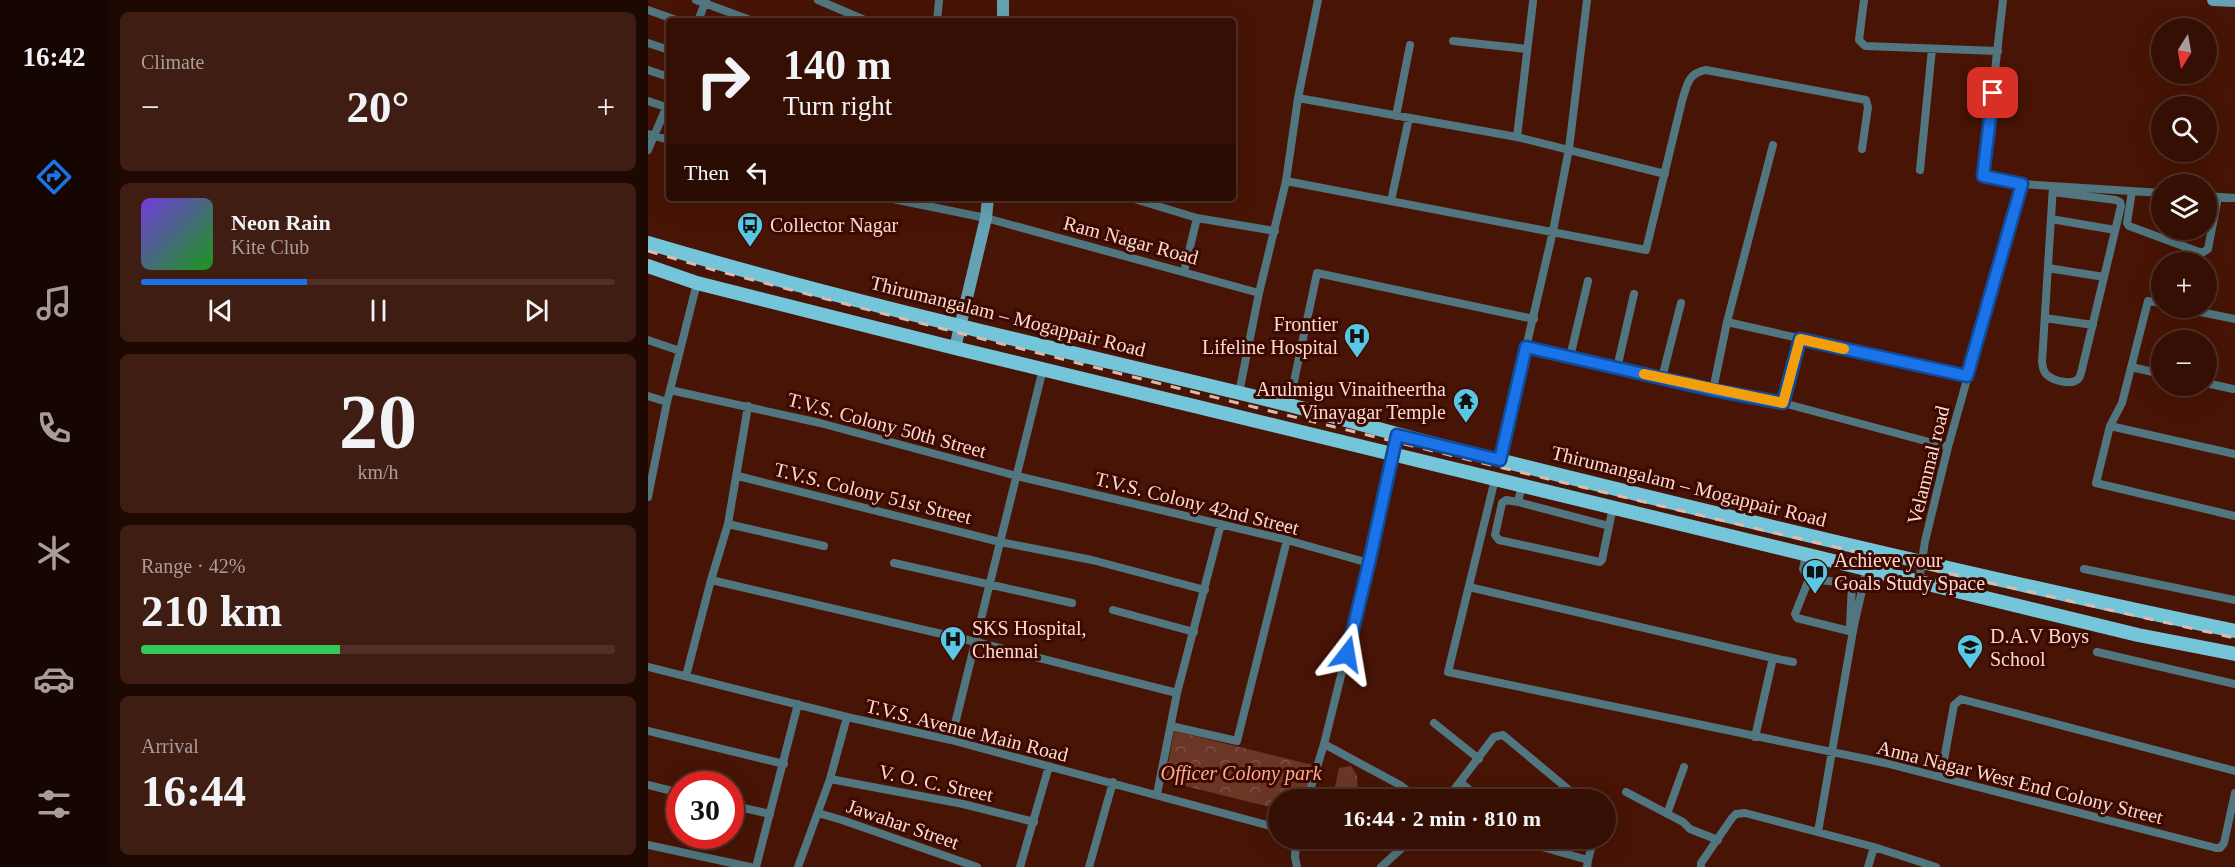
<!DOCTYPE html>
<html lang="en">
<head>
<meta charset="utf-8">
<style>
	:root { --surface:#350f04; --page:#401d13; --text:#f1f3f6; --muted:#aa9c9a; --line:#4f2f26; --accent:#1a73e8 }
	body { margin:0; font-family:Georgia,serif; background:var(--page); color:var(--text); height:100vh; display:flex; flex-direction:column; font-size:22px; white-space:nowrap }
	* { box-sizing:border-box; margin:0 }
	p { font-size:20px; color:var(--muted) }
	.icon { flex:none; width:33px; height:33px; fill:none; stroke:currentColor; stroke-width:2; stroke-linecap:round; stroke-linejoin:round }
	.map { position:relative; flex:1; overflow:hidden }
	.panel { display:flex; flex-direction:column; gap:12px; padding:12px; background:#1d0802; width:540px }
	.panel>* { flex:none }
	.hud { position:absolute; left:18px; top:18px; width:570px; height:183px; border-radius:6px; box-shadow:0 6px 24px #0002,0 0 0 2px var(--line); background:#350f04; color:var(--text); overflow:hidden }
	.needle { width:39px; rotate:191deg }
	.tools { position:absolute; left:1503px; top:18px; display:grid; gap:12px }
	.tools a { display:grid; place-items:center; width:66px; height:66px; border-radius:50%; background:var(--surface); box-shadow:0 6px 24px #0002,0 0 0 2px var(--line); font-size:30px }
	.speed { position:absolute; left:18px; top:771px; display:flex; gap:12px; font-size:30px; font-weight:700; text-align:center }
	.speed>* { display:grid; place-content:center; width:78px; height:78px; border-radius:50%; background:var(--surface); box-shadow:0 6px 24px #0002,0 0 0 2px var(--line); line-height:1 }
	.speed .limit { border:9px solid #d22; background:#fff; color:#111 }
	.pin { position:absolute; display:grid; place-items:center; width:51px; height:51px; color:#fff; margin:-26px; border-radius:12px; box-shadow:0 3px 9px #0006 }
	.me { position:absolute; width:66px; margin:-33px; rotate:14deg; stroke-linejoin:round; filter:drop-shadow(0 0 4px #0008) }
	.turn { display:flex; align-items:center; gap:21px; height:126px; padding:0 18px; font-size:27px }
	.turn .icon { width:78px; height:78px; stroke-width:2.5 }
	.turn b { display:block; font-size:42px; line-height:51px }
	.then { display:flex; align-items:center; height:57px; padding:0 18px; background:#0003; gap:12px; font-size:22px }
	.big { font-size:45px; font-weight:800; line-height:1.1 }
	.panel .tile { flex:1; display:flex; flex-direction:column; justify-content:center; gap:9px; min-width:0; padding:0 21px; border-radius:9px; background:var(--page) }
	.panel .dial { align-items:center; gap:0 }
	.dial b { font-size:78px; line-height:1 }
	.song { display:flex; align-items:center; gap:18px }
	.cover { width:72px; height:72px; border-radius:9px; background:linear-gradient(135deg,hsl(260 70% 55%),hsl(120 70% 35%)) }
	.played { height:6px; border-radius:3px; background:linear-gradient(90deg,var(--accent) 35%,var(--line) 35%) }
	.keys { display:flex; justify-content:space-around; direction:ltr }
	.heat { display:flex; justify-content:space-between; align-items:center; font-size:33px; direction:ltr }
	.charge { height:9px; border-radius:4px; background:linear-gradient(90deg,#34c759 42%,var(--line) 0) }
	.trip { position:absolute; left:620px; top:789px; width:348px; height:60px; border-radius:30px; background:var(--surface); box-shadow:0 6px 24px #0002,0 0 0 2px var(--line); font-weight:800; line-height:60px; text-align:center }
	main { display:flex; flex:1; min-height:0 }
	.tabs { display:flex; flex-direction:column; width:108px; justify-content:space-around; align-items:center; background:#150602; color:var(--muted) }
	.tabs .icon { width:42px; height:42px }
	.tabs .selected { color:var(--accent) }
	.tabs b { font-size:27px; color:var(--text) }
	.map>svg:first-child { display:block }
	.park { fill:url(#park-crowns) }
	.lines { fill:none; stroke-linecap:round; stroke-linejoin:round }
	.street { stroke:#517680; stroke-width:8 }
	.secondary { stroke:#66a2b3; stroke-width:12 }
	.primary { stroke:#75c5da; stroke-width:14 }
	.rail { stroke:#deb9ae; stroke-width:3; stroke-dasharray:10 10; stroke-linecap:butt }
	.route-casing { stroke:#114b97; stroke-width:15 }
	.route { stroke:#1a73e8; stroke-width:10 }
	.slow { stroke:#f59e0b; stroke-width:10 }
	.labels { text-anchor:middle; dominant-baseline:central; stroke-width:6; stroke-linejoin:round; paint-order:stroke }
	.poi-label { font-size:20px; fill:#fcdad0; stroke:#3c0900; text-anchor:start }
	.street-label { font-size:20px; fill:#fcdad0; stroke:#3c0900 }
	.park-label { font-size:20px; font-style:italic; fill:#feac94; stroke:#3c0900 }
</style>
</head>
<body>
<main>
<nav class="tabs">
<b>16:42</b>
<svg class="icon selected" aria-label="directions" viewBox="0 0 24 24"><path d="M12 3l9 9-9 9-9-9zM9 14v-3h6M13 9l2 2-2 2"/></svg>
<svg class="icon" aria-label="music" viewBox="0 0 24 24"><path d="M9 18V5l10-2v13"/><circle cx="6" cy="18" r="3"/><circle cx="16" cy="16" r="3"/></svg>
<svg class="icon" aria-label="phone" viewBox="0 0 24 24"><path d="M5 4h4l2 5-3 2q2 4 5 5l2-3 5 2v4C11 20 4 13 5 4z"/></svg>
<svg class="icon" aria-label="climate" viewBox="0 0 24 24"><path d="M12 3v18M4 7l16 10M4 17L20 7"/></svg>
<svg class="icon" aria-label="car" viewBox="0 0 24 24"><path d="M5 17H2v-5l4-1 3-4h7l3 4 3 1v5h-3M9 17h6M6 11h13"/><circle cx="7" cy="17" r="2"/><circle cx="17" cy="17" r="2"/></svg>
<svg class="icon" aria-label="filters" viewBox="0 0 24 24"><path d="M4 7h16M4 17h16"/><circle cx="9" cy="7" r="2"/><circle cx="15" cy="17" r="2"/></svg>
</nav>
<section class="panel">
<div class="tile"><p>Climate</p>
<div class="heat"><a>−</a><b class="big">20°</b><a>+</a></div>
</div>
<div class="tile">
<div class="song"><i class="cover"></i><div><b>Neon Rain</b><p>Kite Club</p></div></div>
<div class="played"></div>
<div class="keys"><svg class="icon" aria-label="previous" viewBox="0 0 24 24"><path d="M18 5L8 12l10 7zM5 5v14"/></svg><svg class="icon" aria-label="pause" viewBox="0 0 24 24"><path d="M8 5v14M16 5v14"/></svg><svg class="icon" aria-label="next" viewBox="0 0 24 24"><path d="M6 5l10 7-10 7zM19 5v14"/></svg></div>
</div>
<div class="tile dial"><b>20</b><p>km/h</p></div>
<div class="tile"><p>Range · 42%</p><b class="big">210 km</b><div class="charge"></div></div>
<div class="tile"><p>Arrival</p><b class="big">16:44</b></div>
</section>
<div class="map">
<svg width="1587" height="867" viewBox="0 0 1587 867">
	<defs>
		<pattern id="park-crowns" width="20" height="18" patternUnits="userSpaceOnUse" patternTransform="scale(1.5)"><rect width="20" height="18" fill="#6b3626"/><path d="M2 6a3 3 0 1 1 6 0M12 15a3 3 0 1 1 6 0" fill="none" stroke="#815244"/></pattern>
	</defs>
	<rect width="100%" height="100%" fill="#471405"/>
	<path class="park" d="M526 731 669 766 661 799 630 800V809L517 781Z
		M703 766 709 776 710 799H684L691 768Z"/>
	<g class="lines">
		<path class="street" d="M48 0 105 21
			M170 0 219 21
			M1216 0 1211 40 1217 46 1350 51
			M1355 0 1335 176 1374 184 1514 193
			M0 10 31 21
			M50 21 58 0
			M289 21 291 0
			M805 41 879 49
			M0 43 21 50
			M0 70 21 77
			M650 98 869 137 1017 174
			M0 101 18 107
			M748 116 762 45
			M0 134 21 140
			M869 137 885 2
			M0 150 21 101
			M1272 170 1284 49
			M638 181 998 250 1034 101C1039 85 1040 73 1058 70L1218 100 1220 107 1214 149
			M1484 191 1479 223 1481 226 1554 253 1560 249 1570 197
			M1405 192 1468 200 1472 202 1473 206 1434 369C1433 372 1433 375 1431 378 1425 386 1406 381 1399 375 1395 372 1395 367 1394 362L1405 186
			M1558 196 1587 198
			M240 198 338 218 611 293
			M483 198 549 218 627 231
			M743 201 761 118
			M1403 219 1467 230
			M1400 268 1456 277
			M536 272 549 218
			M1514 303 1500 301 1474 403 1462 426 1448 483 1587 516
			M1533 308 1587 319
			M1397 318 1445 325
			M1079 322 1319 376
			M0 340 32 351
			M878 347 1065 390 1135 403 1300 447
			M922 357 940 281
			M1483 367 1514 374
			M969 368 986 294
			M1014 378 1033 303
			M1558 383 1585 389
			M22 390 172 423 369 476 639 540 721 563
			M1065 390 1079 322 1125 145
			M591 393 611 293 638 181 650 98 670 0
			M0 396 19 402
			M1135 403 1152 339
			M641 405 669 273 886 319
			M1462 426 1587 454
			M852 460 905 231 921 149 939 0
			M90 476 352 542 444 560 557 590
			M847 479 800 672 1237 763 1568 848H1572L1576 843 1587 793
			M874 485 870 502 858 500 854 503 847 535 851 540 952 562 954 560 965 507
			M0 497 19 402 49 283
			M870 502 961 526
			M80 524 176 546
			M1158 554 1155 569 1161 579
			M246 563 424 603
			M1436 569 1587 600
			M63 580 328 642 529 693
			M1271 581 1277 541 1300 447 1374 184
			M821 587 1125 658 1107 737
			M465 610 546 632
			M1202 625 1204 586 1200 583 1161 579 1147 614 1149 618 1205 632
			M1449 652 1587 684
			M1125 658 1145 662
			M0 667 199 717 303 740 630 828
			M38 676 63 580 80 524 100 406
			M786 723 831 759
			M523 726 589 741 639 540
			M0 731 136 764
			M303 740 395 369
			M676 744 752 785 771 800
			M1293 776 1306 705 1313 699 1587 771
			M182 779 315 804 386 822
			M812 782 846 737 855 735 921 790
			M0 785 32 793
			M978 792 1035 822 1042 829 1070 840
			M509 794 529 693 573 524
			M659 800 676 744 721 563 749 435
			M798 800 812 782 834 800
			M82 805 122 814
			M170 813 194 820 329 867
			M1019 814 1036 767
			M1170 832 1206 625 1219 569
			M648 838 647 857 649 867
			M883 838 894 847 940 860 939 867
			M0 845 102 867
			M940 860 944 845
			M108 867 150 704
			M150 867 182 779 199 717
			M372 867 401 766
			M441 867 465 782
			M733 867 765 838
			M1053 867V863L1084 818 1088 814 1097 813 1226 847 1288 867
			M1220 867 1226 847"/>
		<path class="secondary" d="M1565 0 1587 1
			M355 21V0
			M307 348 338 218 340 198"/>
		<path class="primary" d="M0 243C210 305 424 352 637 404 690 417 742 433 795 446 1058 512 1322 576 1587 631
			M0 266 49 283 307 348 1490 635 1587 654"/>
		<path class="rail" d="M0 251 66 270C571 401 1078 525 1587 638"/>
	</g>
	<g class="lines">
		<g class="route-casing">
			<path id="route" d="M699 654 721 563 749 435 852 460 878 347 1065 390 1135 403 1152 339 1319 376 1374 184 1335 176 1345 93"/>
		</g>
		<use href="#route" class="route"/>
		<path class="slow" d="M996 374 1135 403 1152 339 1196 349"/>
	</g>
	<defs>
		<g id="bus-pin" transform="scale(1.35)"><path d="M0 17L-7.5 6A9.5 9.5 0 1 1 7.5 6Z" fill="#59c8e4" stroke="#3c0900"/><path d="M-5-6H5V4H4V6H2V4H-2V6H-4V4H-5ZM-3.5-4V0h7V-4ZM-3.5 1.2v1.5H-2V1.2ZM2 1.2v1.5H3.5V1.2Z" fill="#111"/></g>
		<g id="hospital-pin" transform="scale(1.35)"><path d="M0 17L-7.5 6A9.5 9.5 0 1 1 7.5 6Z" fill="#59c8e4" stroke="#3c0900"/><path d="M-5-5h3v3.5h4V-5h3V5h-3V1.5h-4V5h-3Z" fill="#111"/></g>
		<g id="temple-pin" transform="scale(1.35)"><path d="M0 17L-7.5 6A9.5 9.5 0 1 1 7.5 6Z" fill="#59c8e4" stroke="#3c0900"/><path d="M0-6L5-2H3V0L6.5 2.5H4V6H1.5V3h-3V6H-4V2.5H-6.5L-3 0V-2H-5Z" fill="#111"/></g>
		<g id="library-pin" transform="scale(1.35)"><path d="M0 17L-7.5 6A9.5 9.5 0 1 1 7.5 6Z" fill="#59c8e4" stroke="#3c0900"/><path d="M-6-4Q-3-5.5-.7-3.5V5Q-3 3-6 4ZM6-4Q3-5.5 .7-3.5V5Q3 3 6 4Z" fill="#111"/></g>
		<g id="school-pin" transform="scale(1.35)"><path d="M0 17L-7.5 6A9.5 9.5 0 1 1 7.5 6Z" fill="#59c8e4" stroke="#3c0900"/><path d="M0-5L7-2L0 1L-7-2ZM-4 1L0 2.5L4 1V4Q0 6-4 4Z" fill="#111"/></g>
	</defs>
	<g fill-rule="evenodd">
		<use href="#bus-pin" x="102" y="225"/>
		<use href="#hospital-pin" x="709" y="336"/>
		<use href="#temple-pin" x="818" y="401"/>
		<use href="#library-pin" x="1167" y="572"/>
		<use href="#hospital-pin" x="305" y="639"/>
		<use href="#school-pin" x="1322" y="647"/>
	</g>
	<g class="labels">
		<g class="poi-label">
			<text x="122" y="225">Collector Nagar</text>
			<text x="690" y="324" text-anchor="end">Frontier<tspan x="690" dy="23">Lifeline Hospital</tspan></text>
			<text x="798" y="389" text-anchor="end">Arulmigu Vinaitheertha<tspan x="798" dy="23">Vinayagar Temple</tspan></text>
			<text x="1186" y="560">Achieve your<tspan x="1186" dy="23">Goals Study Space</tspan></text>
			<text x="324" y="628">SKS Hospital,<tspan x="324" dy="23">Chennai</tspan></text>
			<text x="1342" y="636">D.A.V Boys<tspan x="1342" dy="23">School</tspan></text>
		</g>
		<g class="street-label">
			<text transform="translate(483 240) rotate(15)">Ram Nagar Road</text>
			<text transform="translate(360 316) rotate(14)">Thirumangalam – Mogappair Road</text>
			<text transform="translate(239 425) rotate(15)">T.V.S. Colony 50th Street</text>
			<text transform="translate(1280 465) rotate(-76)">Velammal road</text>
			<text transform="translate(1041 486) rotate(14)">Thirumangalam – Mogappair Road</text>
			<text transform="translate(225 493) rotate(14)">T.V.S. Colony 51st Street</text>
			<text transform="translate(549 503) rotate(14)">T.V.S. Colony 42nd Street</text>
			<text transform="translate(319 730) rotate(14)">T.V.S. Avenue Main Road</text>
			<text transform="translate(1372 782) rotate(14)">Anna Nagar West End Colony Street</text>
			<text transform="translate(288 783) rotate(12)">V. O. C. Street</text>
			<text transform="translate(255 824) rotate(19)">Jawahar Street</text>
		</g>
		<g class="park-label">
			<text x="593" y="773">Officer Colony park</text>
		</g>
	</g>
</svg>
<div class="tools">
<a><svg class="needle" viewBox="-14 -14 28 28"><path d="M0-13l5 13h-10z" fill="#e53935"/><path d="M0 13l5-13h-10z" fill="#aa9c9a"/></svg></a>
<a><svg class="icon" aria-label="search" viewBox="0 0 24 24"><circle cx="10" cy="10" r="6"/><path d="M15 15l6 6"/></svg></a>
<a><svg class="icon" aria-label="layers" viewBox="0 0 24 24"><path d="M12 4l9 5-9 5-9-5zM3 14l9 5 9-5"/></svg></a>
<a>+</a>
<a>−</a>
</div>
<div class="speed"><div class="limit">30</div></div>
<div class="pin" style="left:1345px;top:93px;background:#d93025"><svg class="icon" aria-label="arrive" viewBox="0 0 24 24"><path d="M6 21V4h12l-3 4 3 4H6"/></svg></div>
<svg class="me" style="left:699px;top:654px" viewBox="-20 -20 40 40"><path d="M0-17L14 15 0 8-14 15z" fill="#1a73e8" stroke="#fff" stroke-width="4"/></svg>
<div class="trip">16:44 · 2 min · 810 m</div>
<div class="hud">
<div class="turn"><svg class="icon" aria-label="right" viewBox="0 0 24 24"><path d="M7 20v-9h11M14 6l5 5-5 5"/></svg><div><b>140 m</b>Turn right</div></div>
<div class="then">Then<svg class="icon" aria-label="left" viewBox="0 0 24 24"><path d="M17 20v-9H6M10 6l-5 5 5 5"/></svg></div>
</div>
</div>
</main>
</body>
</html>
